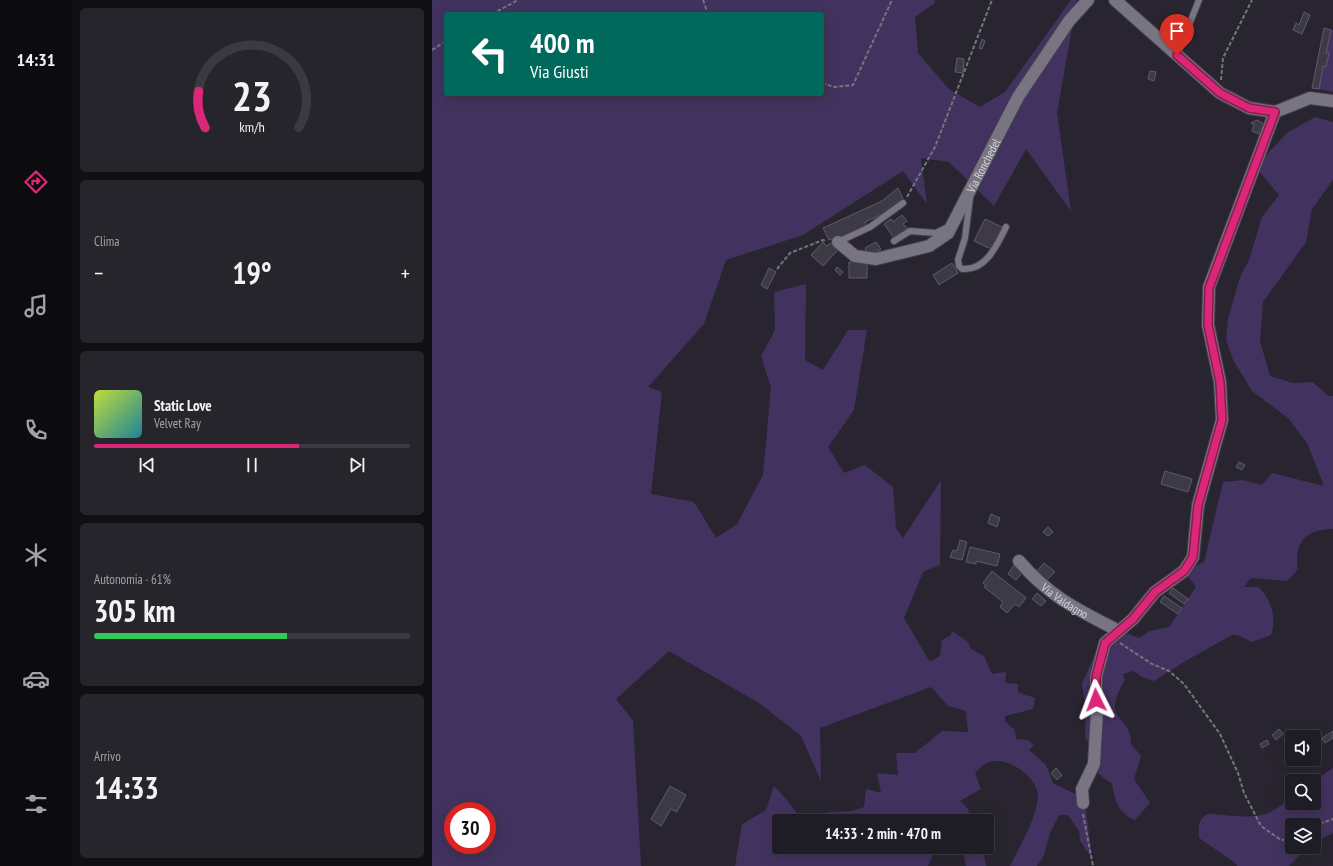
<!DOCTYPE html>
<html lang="it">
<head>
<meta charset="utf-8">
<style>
	:root { --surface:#1e1c24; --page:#26252c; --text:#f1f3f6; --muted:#a1a1a6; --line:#3c3a41; --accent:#db2777 }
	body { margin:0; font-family:"PT Sans Narrow",sans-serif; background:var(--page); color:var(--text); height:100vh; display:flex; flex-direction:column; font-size:15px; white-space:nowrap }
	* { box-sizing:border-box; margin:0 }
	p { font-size:13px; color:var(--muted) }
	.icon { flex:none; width:22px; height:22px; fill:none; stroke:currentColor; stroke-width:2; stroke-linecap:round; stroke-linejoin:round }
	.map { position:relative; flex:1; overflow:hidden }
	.details { display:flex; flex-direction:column; gap:8px; padding:8px; background:#100f14; width:360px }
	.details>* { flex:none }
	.banner { position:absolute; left:12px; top:12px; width:380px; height:84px; border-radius:4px; box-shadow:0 4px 16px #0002,0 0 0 1px var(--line); background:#00695c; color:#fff; overflow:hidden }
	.tools { position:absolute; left:853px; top:730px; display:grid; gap:8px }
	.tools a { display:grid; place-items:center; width:36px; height:36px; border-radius:4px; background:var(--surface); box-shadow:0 4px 16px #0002,0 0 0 1px var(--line); font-size:20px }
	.speed { position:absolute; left:12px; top:802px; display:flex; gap:8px; font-size:20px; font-weight:700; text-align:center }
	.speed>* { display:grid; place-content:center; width:52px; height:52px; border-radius:50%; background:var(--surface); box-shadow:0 4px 16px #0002,0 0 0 1px var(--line); line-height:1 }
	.speed .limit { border:6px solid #d22; background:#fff; color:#111 }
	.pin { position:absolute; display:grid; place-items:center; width:34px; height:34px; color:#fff; margin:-41px -17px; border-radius:50% 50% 50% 0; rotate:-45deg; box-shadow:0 0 4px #0007 }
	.pin .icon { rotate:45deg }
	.me { position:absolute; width:44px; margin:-22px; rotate:357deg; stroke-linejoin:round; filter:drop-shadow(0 0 3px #0008) }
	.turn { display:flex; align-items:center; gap:14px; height:84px; padding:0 20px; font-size:18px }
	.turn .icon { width:52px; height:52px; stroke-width:2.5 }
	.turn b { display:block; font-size:28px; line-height:34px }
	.big { font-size:30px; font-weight:700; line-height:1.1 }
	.details .card { flex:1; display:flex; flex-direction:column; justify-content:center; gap:6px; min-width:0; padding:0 14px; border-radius:6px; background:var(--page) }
	.details .dial { align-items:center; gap:0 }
	.dial svg { height:104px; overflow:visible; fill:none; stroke:var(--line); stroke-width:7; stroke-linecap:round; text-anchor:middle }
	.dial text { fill:var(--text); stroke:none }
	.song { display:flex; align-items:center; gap:12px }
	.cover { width:48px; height:48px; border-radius:6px; background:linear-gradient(135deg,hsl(70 70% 55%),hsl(190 70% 35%)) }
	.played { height:4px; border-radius:2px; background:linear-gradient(90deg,var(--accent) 65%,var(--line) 65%) }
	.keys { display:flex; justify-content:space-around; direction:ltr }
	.heat { display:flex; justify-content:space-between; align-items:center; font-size:22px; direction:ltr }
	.charge { height:6px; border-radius:3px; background:linear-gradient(90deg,#34c759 61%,var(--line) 0) }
	.trip { position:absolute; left:340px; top:814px; width:222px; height:40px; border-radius:4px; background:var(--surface); box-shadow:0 4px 16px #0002,0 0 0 1px var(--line); font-weight:700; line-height:40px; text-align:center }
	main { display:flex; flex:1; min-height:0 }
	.tab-bar { display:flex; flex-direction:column; width:72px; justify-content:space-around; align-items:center; background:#0c0b0e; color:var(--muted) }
	.tab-bar .icon { width:28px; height:28px }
	.tab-bar .current { color:var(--accent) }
	.tab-bar b { font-size:18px; color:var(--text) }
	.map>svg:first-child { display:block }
	.green { fill:#42325f; fill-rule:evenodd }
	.building { fill:#3d3a46; stroke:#5e5a68 }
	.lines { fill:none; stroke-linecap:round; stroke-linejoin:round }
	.lane-casing { stroke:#44414b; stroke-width:8 }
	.street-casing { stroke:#44414b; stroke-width:14 }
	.path { stroke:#76747d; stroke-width:2; stroke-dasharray:4 2; stroke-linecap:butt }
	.lane { stroke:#787482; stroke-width:6 }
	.street { stroke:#787482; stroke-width:12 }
	.route-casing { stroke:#8e194d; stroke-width:10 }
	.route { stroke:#db2777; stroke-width:7 }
	.labels { text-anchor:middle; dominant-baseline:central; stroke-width:4; stroke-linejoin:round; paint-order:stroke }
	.street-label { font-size:12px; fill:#d5d3db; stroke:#1e1b26 }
</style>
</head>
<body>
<main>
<nav class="tab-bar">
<b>14:31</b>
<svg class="icon current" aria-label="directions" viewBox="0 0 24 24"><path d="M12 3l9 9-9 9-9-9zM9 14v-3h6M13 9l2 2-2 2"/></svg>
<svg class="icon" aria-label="music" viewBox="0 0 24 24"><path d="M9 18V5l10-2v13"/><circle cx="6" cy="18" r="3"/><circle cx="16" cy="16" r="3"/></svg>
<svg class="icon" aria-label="phone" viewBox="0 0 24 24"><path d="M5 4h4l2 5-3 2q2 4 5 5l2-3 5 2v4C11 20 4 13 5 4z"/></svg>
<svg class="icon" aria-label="climate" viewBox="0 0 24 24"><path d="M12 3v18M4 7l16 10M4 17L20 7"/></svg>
<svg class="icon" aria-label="car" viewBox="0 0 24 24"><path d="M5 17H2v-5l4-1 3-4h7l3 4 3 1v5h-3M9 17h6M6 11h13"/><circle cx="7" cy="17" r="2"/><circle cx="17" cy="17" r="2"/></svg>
<svg class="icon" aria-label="filters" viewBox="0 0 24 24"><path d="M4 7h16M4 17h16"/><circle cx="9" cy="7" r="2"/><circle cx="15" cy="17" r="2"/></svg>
</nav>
<section class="details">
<div class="card dial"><svg viewBox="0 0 100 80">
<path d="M14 69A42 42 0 1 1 86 69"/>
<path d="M14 69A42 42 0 0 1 9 41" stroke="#db2777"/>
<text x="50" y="56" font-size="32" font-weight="700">23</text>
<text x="50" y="72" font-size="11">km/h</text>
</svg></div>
<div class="card"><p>Clima</p>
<div class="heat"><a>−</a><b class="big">19°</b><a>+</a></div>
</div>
<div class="card">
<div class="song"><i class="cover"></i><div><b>Static Love</b><p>Velvet Ray</p></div></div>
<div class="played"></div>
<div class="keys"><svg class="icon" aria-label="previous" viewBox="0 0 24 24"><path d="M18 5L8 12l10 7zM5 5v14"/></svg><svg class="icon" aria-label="pause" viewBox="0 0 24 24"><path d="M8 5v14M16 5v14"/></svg><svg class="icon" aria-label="next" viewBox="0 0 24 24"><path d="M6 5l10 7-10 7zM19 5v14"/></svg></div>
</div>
<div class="card"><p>Autonomia · 61%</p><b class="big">305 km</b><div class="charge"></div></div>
<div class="card"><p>Arrivo</p><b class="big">14:33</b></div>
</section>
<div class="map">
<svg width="901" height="866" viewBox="0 0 901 866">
	<rect width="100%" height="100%" fill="#282530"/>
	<path class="green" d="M0 0H503V3L483 17 486 53 517 89 548 107 573 92 639 0H645L625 113 639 211 594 149 562 206 517 162 489 158 495 204 471 171 371 235 294 260 272 324 216 387 230 392 219 494 262 502 284 538 305 524 331 475 339 388 329 356 343 330 342 292 374 284 373 360 391 370 416 330H435L422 410 396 447 412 473 433 465 461 487 464 528 471 538 509 480 508 565 491 572 472 618 498 662 508 656 510 640 519 635 520 631 535 641 539 649 552 656 560 674 574 672 573 683 586 684V692L603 698 601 709 573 716V721L583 730 584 739 596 740 602 745 597 750 614 765 621 783 641 793 655 797 654 810 660 858 648 841 647 831 636 815H627L618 833 612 855 605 866H578C588 845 603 822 606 798 607 779 581 760 563 761 554 761 548 767 543 773L549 789 528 801 535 808 541 821H383L398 812 419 811 432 807 434 789 449 793 445 773 466 775 464 753H483L510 731 536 732 534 711 516 706 499 687 388 728 389 781 369 736 327 703 237 651 184 699 201 721 209 866H0ZM14 14H390V94H14ZM21 811H55V845H21Z
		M892 28 901 30V92L880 88Z
		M883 117 901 122V180L880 209 874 242 831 302 828 341 838 376 861 383 881 382 896 396H901V529C875 529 861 542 866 569L855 581 819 578 812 587H826C839 598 845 619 839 635L820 642 805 635H800L750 663 722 681 710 677 701 671 691 674 693 680C667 722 700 714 699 744L709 756 702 779 718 803 703 820C686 813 683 801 680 784L664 772 663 753 653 737 654 712 650 684 671 635 684 629 707 638 718 631 737 627 764 587 752 571 772 562 791 482 811 480 830 485 840 473 892 486 875 443 856 418 820 391 801 360 794 340 796 319 808 277 817 260 830 217 847 195 823 167 855 133Z
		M901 768V833L882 842V825H860V847H875L857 866H805L802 862 767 838C766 828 766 818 776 814 780 813 787 815 792 815 812 817 832 819 848 806 854 802 858 798 860 792V803H882V781H879L887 778Z
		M342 786 354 799 371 821H347V847H504L496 866H303L310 824 334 810Z
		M528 847H551L554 866H534L532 856Z"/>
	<path class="building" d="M872 12 878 15 870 34 861 30 864 23 867 25Z
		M892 28 899 30 894 53H897L894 67 891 66 887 89 880 88Z
		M550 39 553 41 550 49 547 48Z
		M525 58 532 59 531 73 523 72Z
		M718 71 724 72 722 81 716 79Z
		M825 120 832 124 827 134 820 131 822 125 819 123Z
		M466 188 471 199 459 210 433 222 435 226 408 238 407 236 397 240 391 228 450 201Z
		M470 215 475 221 471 224 475 228 462 238 452 224 459 219 461 222Z
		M553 219 572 228 561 250 542 241Z
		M391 242 395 246 398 243 406 250 391 266 379 255Z
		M444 242 449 249 437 256 433 248Z
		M417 262H435V278H417Z
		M520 263 526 273 507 285 501 275Z
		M405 267 411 272 408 275 403 270Z
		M337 268 344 272 335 289 329 285Z
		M807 462 813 465 810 470 804 467Z
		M733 471 760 479 756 492 729 484Z
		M559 514 568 518 565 527 556 523Z
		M616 527 621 532 616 536 611 532Z
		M528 540 535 542 530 560 518 557 521 550 525 551Z
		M538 547 568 554 565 566 544 561V564L534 562Z
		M584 562 593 569 584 580 576 574Z
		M612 563 623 572 614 581 604 572Z
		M560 571 594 598 587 607 583 604 575 613 568 607 571 602 552 587 554 585 551 583Z
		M741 588 756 599 752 604 737 593Z
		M605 593 614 601 609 606 600 599Z
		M732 596 750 608 746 614 728 602Z
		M847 729 851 734 844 740 840 735Z
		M901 731V738L893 743 890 738Z
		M835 740 837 744 830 748 828 744Z
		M624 768 630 775 625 780 619 773Z
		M238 786 254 795 245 812 239 809 229 826 219 819Z"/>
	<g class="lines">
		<g class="lane-casing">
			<path id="lane" d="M745 55 767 0
				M538 198 533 238 526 260 527 266 530 269C554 271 565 245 574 227
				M462 241 478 231 504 233 516 227
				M406 242 438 227 471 203"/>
		</g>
		<g class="street-casing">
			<g id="street">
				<path d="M683 0 788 93 817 108 843 112 878 98 901 101"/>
				<path id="s1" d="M406 242 423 256 444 259 497 246 516 233 586 97 637 21 656 0"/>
				<path id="s2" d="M587 561C618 597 646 610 687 631"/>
				<path d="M651 803 650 789 662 764 665 711 664 677 673 643 701 619 723 592 752 571 761 557 766 505 790 420 788 382 776 325 777 287 843 112"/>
			</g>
		</g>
		<path class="path" d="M271 0 276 14
			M60 14 86 0
			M0 50 14 41
			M789 80 791 58 820 0
			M390 83 402 87 421 85 460 0
			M475 197 503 147 560 0
			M345 269 358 253 391 240 395 241
			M688 643 720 664 737 671 752 684 788 734 806 773 812 793 829 826 849 840 860 839
			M651 814 661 866
			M882 826 901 819"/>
		<use href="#lane" class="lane"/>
		<use href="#street" class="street"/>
	</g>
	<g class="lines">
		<g class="route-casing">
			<path id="route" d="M664 700V677L673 643 701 619 723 592 752 571 761 557 766 505 790 420 788 382 776 325 777 288 843 112 817 108 788 93 745 55"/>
		</g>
		<use href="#route" class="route"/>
	</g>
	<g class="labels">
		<g class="street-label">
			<text stroke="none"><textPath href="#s1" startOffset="197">Via Ronchedel</textPath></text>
			<text stroke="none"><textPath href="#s2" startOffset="61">Via Valdagno</textPath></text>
		</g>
	</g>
</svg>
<div class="tools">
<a><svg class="icon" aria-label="sound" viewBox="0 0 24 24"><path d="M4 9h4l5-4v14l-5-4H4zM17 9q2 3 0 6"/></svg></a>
<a><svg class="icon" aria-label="search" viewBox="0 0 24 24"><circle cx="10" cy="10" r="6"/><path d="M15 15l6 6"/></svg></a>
<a><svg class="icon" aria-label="layers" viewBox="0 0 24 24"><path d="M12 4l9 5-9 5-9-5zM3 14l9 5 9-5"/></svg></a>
</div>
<div class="speed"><div class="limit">30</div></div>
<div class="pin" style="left:745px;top:55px;background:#d93025"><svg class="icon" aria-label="arrive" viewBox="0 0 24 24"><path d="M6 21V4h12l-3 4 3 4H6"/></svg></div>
<svg class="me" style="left:664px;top:700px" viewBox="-20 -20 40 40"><path d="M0-17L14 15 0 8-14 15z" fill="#db2777" stroke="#fff" stroke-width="4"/></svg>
<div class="trip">14:33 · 2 min · 470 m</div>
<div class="banner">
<div class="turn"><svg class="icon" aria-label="left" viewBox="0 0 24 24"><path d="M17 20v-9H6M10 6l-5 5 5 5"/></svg><div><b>400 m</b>Via Giusti</div></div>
</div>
</div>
</main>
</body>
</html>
